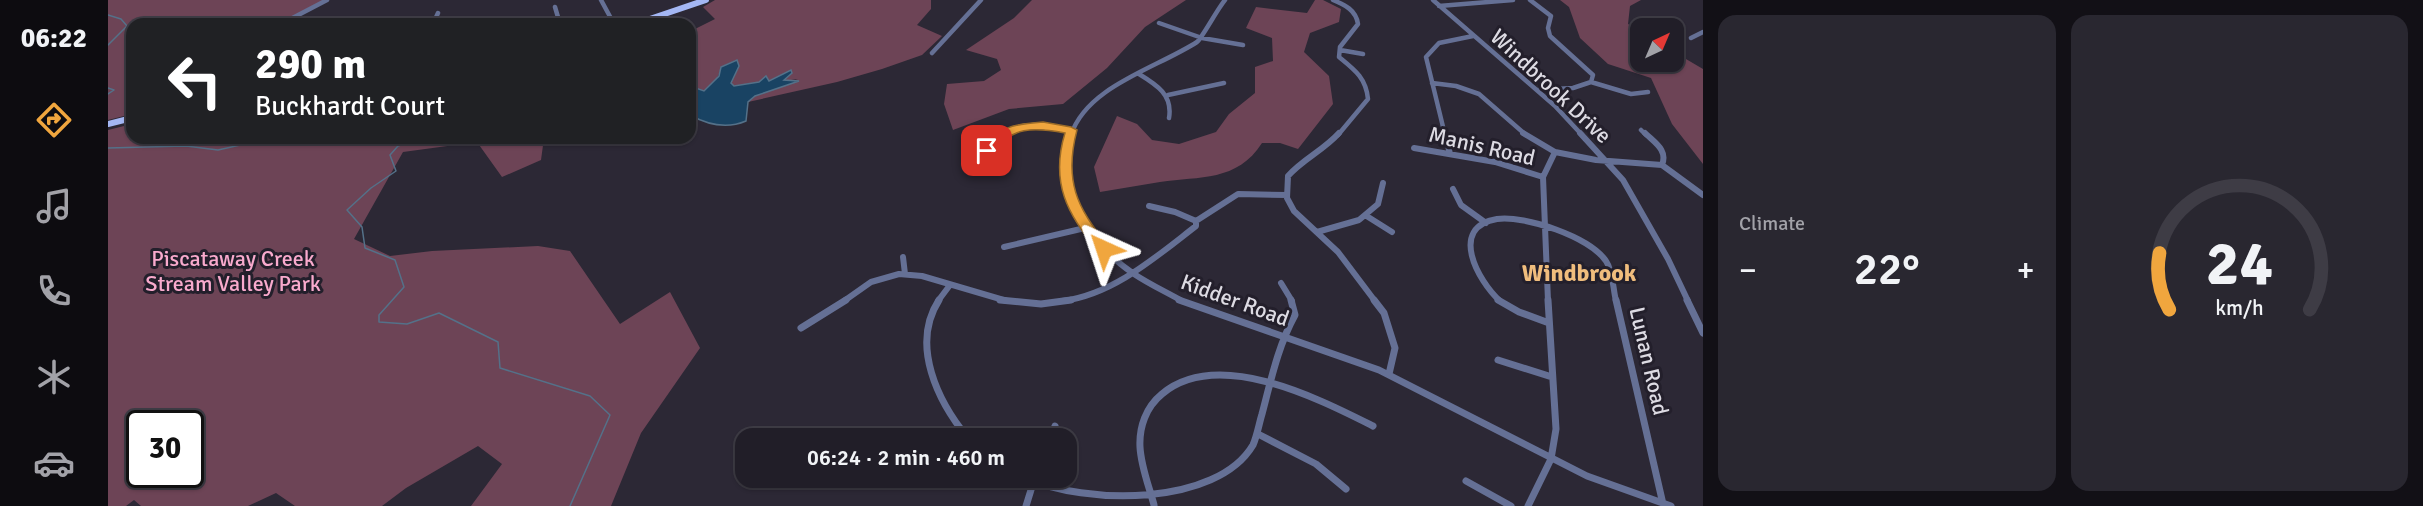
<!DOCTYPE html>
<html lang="en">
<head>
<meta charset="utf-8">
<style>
	:root { --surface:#211e28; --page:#292730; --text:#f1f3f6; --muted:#a2a2a8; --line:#3e3c45; --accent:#f0a63e }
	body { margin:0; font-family:Signika,sans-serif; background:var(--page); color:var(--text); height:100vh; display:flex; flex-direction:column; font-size:22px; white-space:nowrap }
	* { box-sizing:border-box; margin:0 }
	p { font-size:20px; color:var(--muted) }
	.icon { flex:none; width:33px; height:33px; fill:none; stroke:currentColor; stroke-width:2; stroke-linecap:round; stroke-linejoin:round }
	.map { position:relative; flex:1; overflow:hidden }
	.panel { display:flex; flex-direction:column; gap:15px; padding:15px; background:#121016; width:720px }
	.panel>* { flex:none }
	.banner { position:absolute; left:18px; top:18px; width:570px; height:126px; border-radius:18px; box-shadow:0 2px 4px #0004,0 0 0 2px var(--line); background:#202124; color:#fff; overflow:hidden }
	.needle { width:39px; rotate:44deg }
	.buttons { position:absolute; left:1522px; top:18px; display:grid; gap:12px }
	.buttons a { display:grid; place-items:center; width:54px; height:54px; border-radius:12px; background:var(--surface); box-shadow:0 2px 4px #0004,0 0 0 2px var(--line); font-size:30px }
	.speed { position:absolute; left:18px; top:410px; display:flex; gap:12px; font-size:30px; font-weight:700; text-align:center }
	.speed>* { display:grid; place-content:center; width:78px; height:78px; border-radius:50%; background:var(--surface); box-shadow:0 2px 4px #0004,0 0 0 2px var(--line); line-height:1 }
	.speed .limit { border:3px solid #111; border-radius:9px; background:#fff; color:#111 }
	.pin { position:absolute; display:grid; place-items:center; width:51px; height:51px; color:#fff; margin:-26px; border-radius:12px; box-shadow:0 3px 9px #0006 }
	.me { position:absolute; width:66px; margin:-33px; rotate:318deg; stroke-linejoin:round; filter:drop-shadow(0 0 4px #0008) }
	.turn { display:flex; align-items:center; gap:21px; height:126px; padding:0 30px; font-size:27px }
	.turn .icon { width:78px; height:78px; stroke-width:2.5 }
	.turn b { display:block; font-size:42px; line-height:51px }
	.big { font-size:45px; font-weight:600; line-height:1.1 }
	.panel .card { flex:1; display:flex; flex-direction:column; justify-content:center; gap:9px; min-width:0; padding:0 21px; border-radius:18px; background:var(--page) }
	.panel .dial { align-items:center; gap:0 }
	.dial svg { height:156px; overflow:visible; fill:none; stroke:var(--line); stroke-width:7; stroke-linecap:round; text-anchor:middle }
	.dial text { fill:var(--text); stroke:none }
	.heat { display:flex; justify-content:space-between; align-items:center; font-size:33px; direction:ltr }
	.panel .tiles { flex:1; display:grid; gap:15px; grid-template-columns:repeat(2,1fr) }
	.trip { position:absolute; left:627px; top:428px; width:342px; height:60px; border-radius:18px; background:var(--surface); box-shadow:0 2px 4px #0004,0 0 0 2px var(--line); font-weight:600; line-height:60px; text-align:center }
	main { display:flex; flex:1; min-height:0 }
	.menu { display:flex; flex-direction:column; width:108px; justify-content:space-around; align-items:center; background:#0d0c10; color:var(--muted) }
	.menu .icon { width:42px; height:42px }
	.menu .active { color:var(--accent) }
	.menu b { font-size:27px; color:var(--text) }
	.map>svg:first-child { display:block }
	.green { fill:#6d4456; fill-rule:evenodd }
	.water { fill:#194363; stroke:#547189; stroke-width:1.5 }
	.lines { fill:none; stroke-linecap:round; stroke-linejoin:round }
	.stream { stroke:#547189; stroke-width:1.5 }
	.minor-far2 { stroke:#657095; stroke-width:4.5 }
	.minor-far1 { stroke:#657095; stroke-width:6 }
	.minor { stroke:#657095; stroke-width:7 }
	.major { stroke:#a4b7f4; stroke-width:6 }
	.route { fill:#f0a63e; stroke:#9c6c28; stroke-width:1.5 }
	.labels { text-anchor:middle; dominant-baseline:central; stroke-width:6; stroke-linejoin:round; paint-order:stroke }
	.street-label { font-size:22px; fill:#dddbe3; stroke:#231f2b }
	.park-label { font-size:22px; fill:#f9aacd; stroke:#231f2b }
	.neighbourhood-label { font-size:24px; font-weight:bold; fill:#f0bd7d; stroke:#231f2b }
</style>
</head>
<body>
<main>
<nav class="menu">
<b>06:22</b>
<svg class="icon active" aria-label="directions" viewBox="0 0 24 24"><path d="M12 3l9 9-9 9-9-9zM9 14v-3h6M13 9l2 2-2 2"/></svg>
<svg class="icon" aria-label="music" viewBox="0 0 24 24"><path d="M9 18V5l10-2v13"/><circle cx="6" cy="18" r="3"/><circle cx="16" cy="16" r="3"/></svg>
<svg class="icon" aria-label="phone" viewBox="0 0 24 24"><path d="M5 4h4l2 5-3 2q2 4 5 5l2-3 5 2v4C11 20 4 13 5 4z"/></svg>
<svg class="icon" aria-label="climate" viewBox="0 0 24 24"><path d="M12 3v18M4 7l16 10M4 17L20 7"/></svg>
<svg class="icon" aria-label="car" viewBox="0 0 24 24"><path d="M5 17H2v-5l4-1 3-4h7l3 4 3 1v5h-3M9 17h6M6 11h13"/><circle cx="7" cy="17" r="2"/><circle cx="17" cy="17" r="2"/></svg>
</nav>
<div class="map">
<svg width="1595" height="506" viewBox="0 0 1595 506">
	<rect width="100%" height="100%" fill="#2c2835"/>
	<path class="green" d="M0 0H216L170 24H24V114L0 120Z
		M607 0H823V9L809 25 834 36 814 55 774 69 729 82 640 102 647 96 690 79 676 81 682 71 660 81 658 77 651 82 626 86 623 83 631 66 628 60 613 67C611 78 605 85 596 91L582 86V47L585 30 607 19 595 7Z
		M924 0H1078L1037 27 999 68 955 104 901 109 845 130 836 104 839 84 876 81 893 70 889 59 858 50 906 18Z
		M1207 0H1215L1233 9 1231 22 1202 33 1196 52 1221 76 1225 104 1190 149 1172 143H1154C1129 182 1092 176 1052 182 1032 185 1012 189 992 192L986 167 1009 116 1029 124 1044 140 1071 144 1108 132 1121 114 1147 93V67L1165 61 1164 38 1138 28 1148 7 1199 13Z
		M1452 0H1533L1522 6 1520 24 1533 32V62H1566V52L1595 69V164L1564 124 1543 78 1500 64 1472 38 1461 7Z
		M24 124V138H436L433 160 394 177 369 142 295 152 246 239 282 256 324 251 430 246 462 251 512 324 562 292 592 348 533 433 503 506H363L394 464 370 446 298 488 274 506H187L168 493 140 506H33L26 500 18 506H0V130ZM32 423H82V474H32Z"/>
	<path class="water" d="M629 60 631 66 623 83 626 86 651 82 658 76 661 81 683 70 684 73 676 80 691 81 647 96 640 102 638 121C619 129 600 125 582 115V86L596 91 611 76 613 67Z"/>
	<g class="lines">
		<path class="stream" d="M0 15 13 19 19 26 0 45
			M0 88 6 90 0 94
			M315 138 290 146 282 155 288 171 263 188 239 210 254 227 257 248 287 260 296 287 271 315V322L299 324 331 313 390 342 392 368 482 396 502 415 462 506
			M0 148 78 146 110 150 163 138"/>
		<path class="minor-far2" d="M493 0 506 24
			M1225 0C1237 5 1248 10 1250 24L1232 47 1231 57C1247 70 1258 78 1260 99L1230 135
			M1325 0 1447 106 1474 135
			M1422 0 1443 16 1440 28 1442 36 1485 75 1483 82 1465 88 1429 90
			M1331 6 1405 0
			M447 7 452 24
			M382 20V24
			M1051 23 1094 38 1135 45
			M173 24 219 0
			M325 24 330 13
			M1583 38 1595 32
			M1232 50 1255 54
			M824 53 873 0
			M1031 74C1049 85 1065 95 1061 118
			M1483 82 1523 94 1540 92
			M1324 83 1348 86 1371 94 1418 135
			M1060 95 1116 83
			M1533 130 1538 135
			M893 135C913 120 940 125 963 130
			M963 135C979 86 1049 68 1089 42 1094 38 1110 8 1117 0
			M1337 135 1318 57 1331 43 1365 36"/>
		<path class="minor-far1" d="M964 133C959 148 954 163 957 179 963 215 996 254 1026 274 1041 284 1058 292 1074 301
			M1231 133C1216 150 1195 159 1180 176L1179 198 1186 211 1230 252 1267 301
			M1337 133 1342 154
			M1415 133 1447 152 1488 160 1554 165 1595 195
			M1472 133 1515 180 1560 259 1580 301
			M1537 133C1547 143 1560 150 1554 165
			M1306 148 1387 162 1435 177
			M872 162 884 144 895 133
			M1345 189 1353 205 1378 223
			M1041 206 1067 212 1088 221
			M1257 215 1284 232
			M1209 232 1251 220 1270 204 1275 183
			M896 247 977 228
			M795 257 797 274
			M1173 283 1184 301
			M736 301 763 282 791 274 814 276 899 301
			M830 301 842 285
			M954 301C1005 295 1049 256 1088 226V221L1130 194 1179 195
			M1392 301C1370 281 1340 227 1389 219 1417 215 1482 237 1498 261 1505 271 1505 289 1508 301
			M1440 301 1435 177 1447 152"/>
		<path class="minor" d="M831 300C802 345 830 402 860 438
			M892 300 933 304 963 300
			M1071 300 1271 370 1479 476 1563 506
			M1266 300 1276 313 1287 348 1281 374
			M1390 300 1411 312 1441 323
			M1508 300 1555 504
			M1579 300 1595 333
			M693 328 738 300
			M1390 360 1444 377
			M1150 434 1208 464 1238 489
			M943 438 947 426
			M916 477C978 506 1109 506 1145 445 1149 436 1151 424 1154 414 1163 380 1170 346 1187 315L1183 300
			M1358 481 1403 506
			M1046 505C1041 486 1033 467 1032 447 1031 427 1038 407 1054 394 1110 347 1211 399 1265 426
			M918 506 927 477
			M1420 506 1443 459 1448 429 1440 300"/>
		<path class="major" d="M527 24 598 0
			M0 124 24 118"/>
	</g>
	<path class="route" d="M935 122 963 127 969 130C956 179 968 209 1001 246L1003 249 1001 252H991C959 215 942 182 957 133 926 127 903 126 883 154L879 155 873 151C891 126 906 124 935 122Z"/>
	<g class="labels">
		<g class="street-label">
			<text transform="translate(1443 86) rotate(43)">Windbrook Drive</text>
			<text transform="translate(1374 146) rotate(13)">Manis Road</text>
			<text transform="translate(1127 300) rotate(20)">Kidder Road</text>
			<text transform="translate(1541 361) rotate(77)">Lunan Road</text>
		</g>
		<g class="park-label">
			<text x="125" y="258">Piscataway Creek<tspan x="125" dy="25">Stream Valley Park</tspan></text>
		</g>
		<g class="neighbourhood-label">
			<text x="1471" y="273">Windbrook</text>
		</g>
	</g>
</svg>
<div class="buttons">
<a><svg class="needle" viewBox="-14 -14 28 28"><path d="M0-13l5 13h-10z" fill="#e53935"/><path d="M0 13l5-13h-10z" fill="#a2a2a8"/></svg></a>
</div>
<div class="speed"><div class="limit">30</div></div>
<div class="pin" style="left:879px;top:151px;background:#d93025"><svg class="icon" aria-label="arrive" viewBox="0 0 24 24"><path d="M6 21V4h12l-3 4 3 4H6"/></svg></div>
<svg class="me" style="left:996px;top:249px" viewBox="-20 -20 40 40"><path d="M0-17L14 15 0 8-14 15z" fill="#f0a63e" stroke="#fff" stroke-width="4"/></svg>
<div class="trip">06:24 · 2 min · 460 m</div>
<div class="banner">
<div class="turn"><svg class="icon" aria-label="left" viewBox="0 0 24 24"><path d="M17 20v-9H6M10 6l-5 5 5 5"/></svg><div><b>290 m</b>Buckhardt Court</div></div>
</div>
</div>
<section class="panel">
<div class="tiles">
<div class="card"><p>Climate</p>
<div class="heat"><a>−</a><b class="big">22°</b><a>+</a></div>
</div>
<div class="card dial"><svg viewBox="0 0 100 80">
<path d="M14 69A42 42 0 1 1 86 69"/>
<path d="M14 69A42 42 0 0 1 9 40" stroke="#f0a63e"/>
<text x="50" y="56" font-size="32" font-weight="700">24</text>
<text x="50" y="72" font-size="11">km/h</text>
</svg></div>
</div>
</section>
</main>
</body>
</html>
